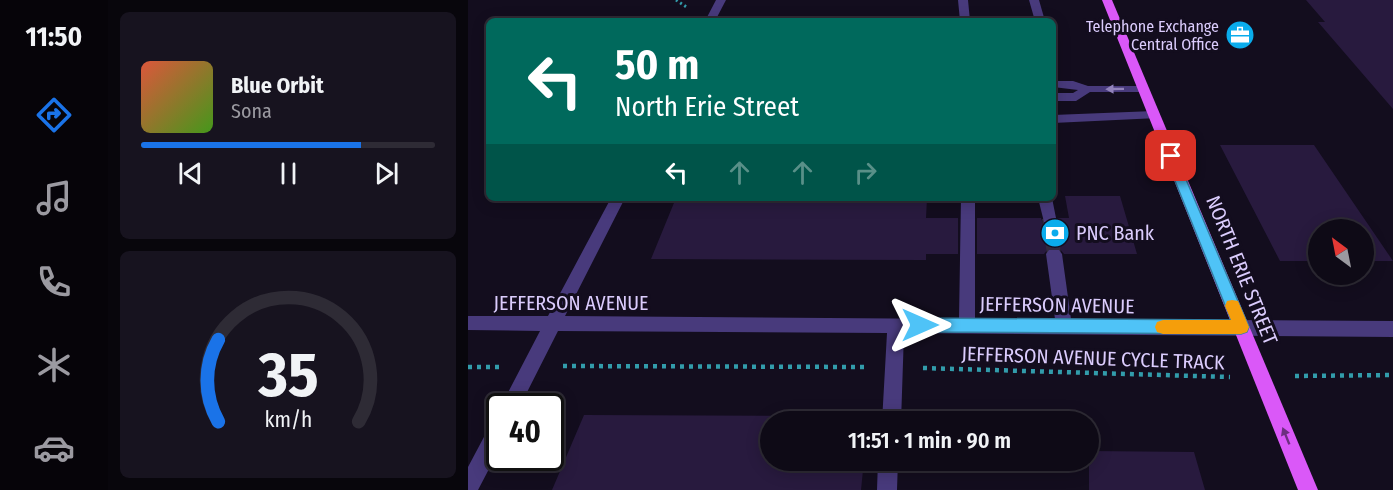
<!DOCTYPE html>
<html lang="en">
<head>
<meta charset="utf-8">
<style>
	:root { --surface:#0e0a16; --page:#17131f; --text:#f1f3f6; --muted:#9b9aa1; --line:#2e2b35; --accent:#1a73e8 }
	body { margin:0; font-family:"Fira Sans Condensed",sans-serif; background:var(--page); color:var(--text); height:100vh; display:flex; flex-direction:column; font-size:22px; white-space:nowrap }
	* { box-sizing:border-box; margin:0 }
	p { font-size:20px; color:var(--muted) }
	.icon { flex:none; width:33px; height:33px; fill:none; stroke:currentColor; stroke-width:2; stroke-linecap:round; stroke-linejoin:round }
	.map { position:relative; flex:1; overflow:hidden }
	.drawer { display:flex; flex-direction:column; gap:12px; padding:12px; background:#08060c; width:360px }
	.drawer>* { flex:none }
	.guide { position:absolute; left:18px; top:18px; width:570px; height:183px; border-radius:9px; box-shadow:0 3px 15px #0003,0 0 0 2px var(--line); background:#00695c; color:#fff; overflow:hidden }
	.needle { width:39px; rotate:328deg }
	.fabs { position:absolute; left:840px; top:219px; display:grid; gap:12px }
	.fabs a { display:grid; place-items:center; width:66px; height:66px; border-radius:50%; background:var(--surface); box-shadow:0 3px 15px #0003,0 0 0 2px var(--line); font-size:30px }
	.speed { position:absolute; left:18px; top:393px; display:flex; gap:12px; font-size:30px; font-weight:700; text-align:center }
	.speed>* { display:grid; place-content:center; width:78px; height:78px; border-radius:50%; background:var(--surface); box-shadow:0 3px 15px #0003,0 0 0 2px var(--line); line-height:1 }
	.speed .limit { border:3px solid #111; border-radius:9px; background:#fff; color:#111 }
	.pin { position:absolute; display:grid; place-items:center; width:51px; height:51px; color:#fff; margin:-26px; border-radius:12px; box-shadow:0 3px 9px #0006 }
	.me { position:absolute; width:66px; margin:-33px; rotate:90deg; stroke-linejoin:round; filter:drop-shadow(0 0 4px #0008) }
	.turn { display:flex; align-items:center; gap:21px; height:126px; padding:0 30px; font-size:27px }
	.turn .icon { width:78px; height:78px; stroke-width:2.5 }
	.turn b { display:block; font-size:42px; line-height:51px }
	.lanes { display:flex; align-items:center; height:57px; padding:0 30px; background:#0003; justify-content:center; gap:30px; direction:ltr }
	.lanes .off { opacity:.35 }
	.drawer .card { flex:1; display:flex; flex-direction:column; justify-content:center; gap:9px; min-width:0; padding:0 21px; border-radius:9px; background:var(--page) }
	.drawer .dial { align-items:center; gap:0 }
	.dial svg { height:156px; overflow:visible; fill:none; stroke:var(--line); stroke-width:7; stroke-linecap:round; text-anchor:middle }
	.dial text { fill:var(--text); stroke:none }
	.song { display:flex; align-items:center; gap:18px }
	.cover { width:72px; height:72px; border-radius:9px; background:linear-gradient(135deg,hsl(10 70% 55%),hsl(100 70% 35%)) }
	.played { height:6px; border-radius:3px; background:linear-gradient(90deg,var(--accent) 75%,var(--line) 75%) }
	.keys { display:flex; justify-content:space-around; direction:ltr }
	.trip { position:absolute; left:292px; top:411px; width:339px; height:60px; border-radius:30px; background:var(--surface); box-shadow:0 3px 15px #0003,0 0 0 2px var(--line); font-weight:600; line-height:60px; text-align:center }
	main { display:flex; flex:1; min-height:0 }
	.tabs { display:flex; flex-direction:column; width:108px; justify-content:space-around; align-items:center; background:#060409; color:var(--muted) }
	.tabs .icon { width:42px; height:42px }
	.tabs .active { color:var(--accent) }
	.tabs b { font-size:27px; color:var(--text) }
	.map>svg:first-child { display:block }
	.building { fill:#281a3e }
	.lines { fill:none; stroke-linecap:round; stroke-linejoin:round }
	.minor-tunnel { stroke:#312a3f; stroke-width:14; stroke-dasharray:14 7; stroke-linecap:butt }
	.path-far1 { stroke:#329cab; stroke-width:3; stroke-dasharray:2 3; stroke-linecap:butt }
	.path { stroke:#329cab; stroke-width:4.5; stroke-dasharray:4 5; stroke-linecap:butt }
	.minor { fill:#483a7c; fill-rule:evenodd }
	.major { fill:#da58f8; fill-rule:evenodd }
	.oneway { fill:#9283bc }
	.oneway2 { fill:#6d2f80 }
	.route { fill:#4fc3f7; stroke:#337fa1; stroke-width:1.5 }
	.slow { fill:#f59e0b }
	.labels { text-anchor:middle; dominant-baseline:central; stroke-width:6; stroke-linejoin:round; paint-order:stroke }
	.far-poi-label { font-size:16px; fill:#dbccfd; stroke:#130d1e; text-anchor:end }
	.poi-label { font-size:20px; fill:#dbccfd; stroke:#130d1e; text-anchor:start }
	.street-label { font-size:20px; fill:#dbccfd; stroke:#130d1e }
</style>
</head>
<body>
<main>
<nav class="tabs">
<b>11:50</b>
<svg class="icon active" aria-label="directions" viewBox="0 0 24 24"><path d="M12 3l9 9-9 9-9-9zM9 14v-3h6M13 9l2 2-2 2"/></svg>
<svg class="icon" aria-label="music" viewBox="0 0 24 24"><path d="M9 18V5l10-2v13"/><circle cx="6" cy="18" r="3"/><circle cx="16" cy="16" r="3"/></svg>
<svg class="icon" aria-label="phone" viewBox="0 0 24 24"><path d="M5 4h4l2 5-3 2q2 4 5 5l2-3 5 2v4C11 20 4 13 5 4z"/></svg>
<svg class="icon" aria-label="climate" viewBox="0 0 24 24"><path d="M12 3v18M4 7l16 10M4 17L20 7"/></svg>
<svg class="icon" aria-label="car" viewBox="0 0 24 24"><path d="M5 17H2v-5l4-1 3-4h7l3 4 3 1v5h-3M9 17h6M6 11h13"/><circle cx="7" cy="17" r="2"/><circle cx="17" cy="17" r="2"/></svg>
</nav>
<section class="drawer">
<div class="card">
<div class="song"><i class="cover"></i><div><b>Blue Orbit</b><p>Sona</p></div></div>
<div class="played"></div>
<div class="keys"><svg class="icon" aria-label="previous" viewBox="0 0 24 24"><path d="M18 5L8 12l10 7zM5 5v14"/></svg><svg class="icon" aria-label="pause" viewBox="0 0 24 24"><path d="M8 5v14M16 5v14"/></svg><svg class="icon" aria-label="next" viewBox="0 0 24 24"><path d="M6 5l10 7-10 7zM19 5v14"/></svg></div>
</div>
<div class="card dial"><svg viewBox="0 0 100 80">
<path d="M14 69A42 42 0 1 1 86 69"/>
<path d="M14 69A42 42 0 0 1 14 27" stroke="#1a73e8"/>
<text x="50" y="56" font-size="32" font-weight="700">35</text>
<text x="50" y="72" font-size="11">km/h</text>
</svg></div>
</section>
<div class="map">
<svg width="925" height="490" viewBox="0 0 925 490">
	<rect width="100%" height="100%" fill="#130d1e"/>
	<path class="building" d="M838 0H925V109L850 22H857Z
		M752 145H846L925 261H896V230H850V261H812Z
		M597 196H652L669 254H596L591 248H581L576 254H509V218H573L575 224H586L590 218H601Z
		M208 198H459L458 218H490V254H458V260L183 259Z
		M116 415 399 416V422H303V460H396L393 490H84Z
		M621 451 726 452 737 490H621Z"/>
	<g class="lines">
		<path class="minor-tunnel" d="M581 218 586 254"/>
		<path class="path-far1" d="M208 0 220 8"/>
		<path class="path" d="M95 366 397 367
			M0 367H31
			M455 368 762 377
			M827 376 925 375"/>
		<path class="minor" d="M248 0H258L247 21H237Z
			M490 0H500L502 21H492Z
			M561 0H571L577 21H567Z
			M585 81H605L620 86H675L681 89 675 92H622L608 101H585V93H605L610 90 585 87Z
			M686 111 690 112V118L585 123V115Z
			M143 198H157L97 316 491 319 493 198H507V319H587L578 254 581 250H591L594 254 603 319 925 321V337L436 333 433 422H414L419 333 90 331 52 406H33L72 331 0 330V316H80Z
			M570 198H584L588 218 586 222H576Z
			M32 418V448L10 490H0V467L25 420Z
			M410 460H430L429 490H409Z"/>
		<path class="major" d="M634 0H644L850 490H830Z"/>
	</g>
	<defs><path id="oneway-solid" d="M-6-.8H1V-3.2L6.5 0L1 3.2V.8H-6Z" transform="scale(1.5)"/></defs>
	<use class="oneway" href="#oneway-solid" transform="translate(647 89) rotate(179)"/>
	<use class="oneway2" href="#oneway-solid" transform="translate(818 436) rotate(-112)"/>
	<path class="route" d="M703 152 708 156 781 327 779 332 773 334 452 332 446 330 444 325 446 320 452 318 763 320 697 156Z"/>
	<path class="slow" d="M764 300 770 301 781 327 779 332 773 334H695L689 332 687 327 689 322 695 320H763L757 306 759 301Z"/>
	<defs>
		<g id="office-disc" transform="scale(1.5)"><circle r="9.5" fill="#0aacec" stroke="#130d1e"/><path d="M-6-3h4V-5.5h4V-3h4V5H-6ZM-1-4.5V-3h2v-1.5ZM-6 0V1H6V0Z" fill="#fff"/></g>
		<g id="bank-disc" transform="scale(1.5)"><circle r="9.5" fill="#0aacec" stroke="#130d1e"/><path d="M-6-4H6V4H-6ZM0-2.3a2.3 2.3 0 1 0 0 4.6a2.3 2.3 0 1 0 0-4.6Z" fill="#fff"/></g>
	</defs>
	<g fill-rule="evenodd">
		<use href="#office-disc" x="772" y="35"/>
		<use href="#bank-disc" x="587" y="233"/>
	</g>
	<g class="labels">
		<g class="far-poi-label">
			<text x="751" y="26">Telephone Exchange<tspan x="751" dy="18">Central Office</tspan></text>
		</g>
		<g class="poi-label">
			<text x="608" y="233">PNC Bank</text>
		</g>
		<g class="street-label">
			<text transform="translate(774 270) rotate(68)">NORTH ERIE STREET</text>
			<text x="103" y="303">JEFFERSON AVENUE</text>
			<text transform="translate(589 305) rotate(1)">JEFFERSON AVENUE</text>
			<text transform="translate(625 358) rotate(2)">JEFFERSON AVENUE CYCLE TRACK</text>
		</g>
	</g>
</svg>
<div class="fabs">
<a><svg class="needle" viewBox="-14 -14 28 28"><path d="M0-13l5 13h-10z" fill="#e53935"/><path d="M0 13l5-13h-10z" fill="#9b9aa1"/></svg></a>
</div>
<div class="speed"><div class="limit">40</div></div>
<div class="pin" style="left:703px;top:156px;background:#d93025"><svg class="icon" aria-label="arrive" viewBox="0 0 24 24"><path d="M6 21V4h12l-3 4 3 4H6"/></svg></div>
<svg class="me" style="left:452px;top:325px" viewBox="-20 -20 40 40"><path d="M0-17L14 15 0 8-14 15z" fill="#4fc3f7" stroke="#fff" stroke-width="4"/></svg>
<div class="trip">11:51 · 1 min · 90 m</div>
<div class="guide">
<div class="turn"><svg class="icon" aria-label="left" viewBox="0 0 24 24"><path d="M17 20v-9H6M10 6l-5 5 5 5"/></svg><div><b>50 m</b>North Erie Street</div></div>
<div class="lanes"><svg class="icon" aria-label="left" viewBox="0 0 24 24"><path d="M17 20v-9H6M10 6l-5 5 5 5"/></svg><svg class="icon off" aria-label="ahead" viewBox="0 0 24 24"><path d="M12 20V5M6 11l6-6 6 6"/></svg><svg class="icon off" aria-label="ahead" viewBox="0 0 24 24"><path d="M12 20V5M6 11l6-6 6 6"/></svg><svg class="icon off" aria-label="right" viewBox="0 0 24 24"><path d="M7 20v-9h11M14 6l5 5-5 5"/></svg></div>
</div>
</div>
</main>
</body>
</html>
